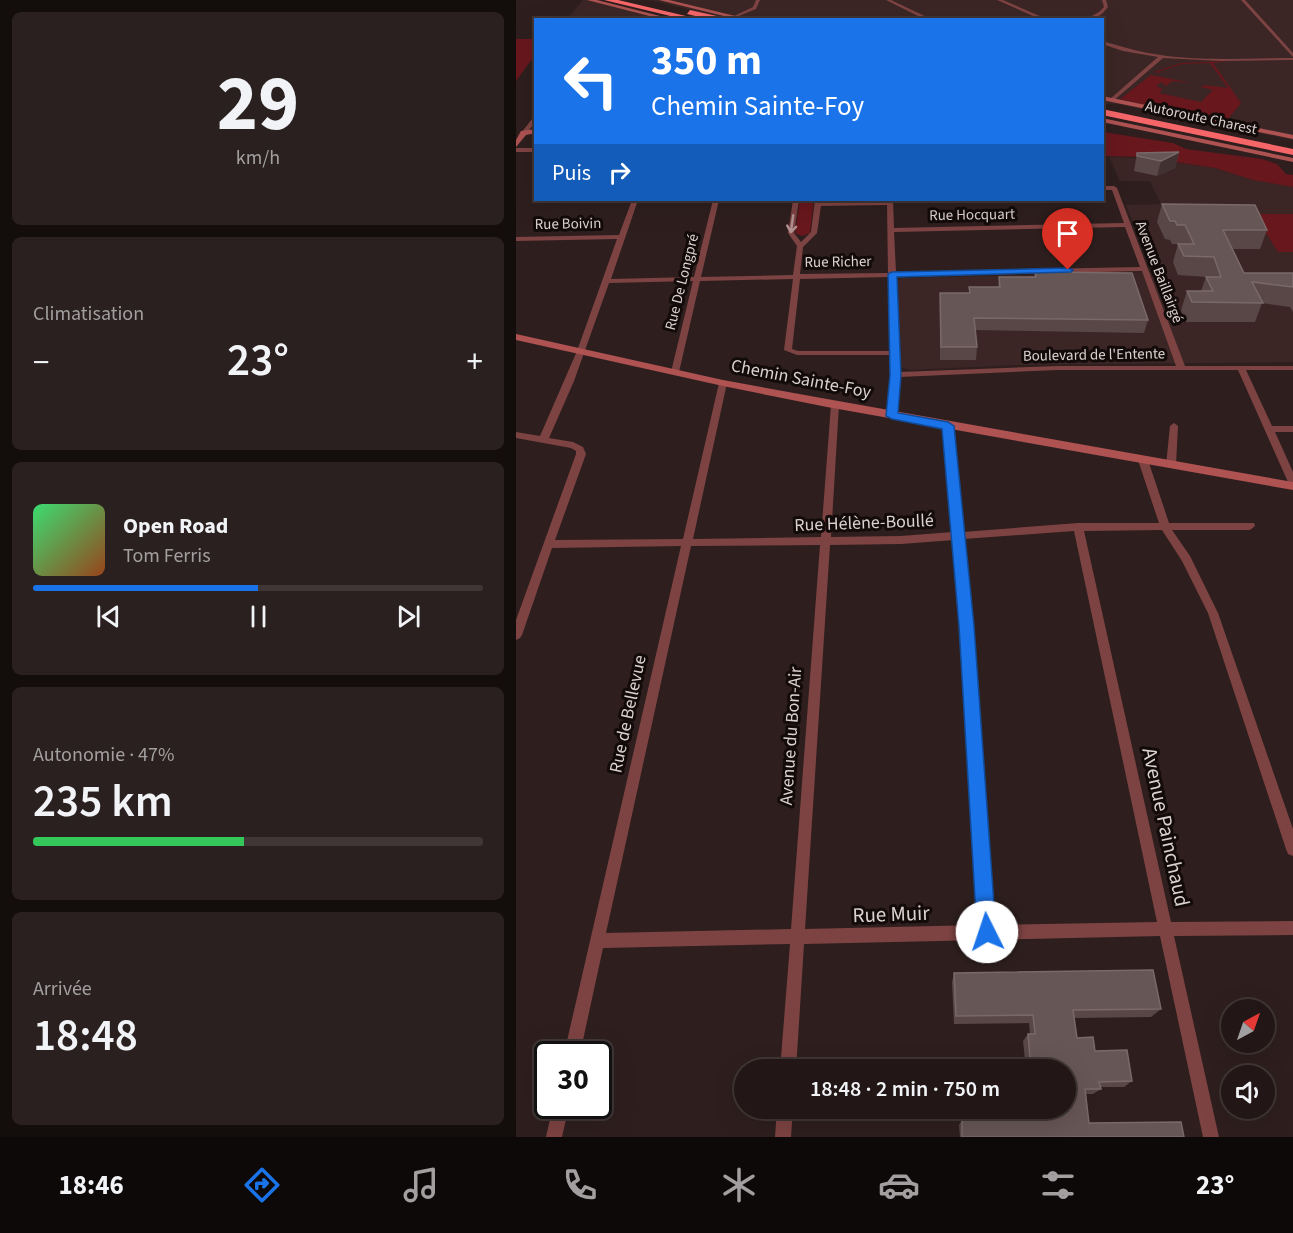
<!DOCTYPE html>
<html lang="fr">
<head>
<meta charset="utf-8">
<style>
	:root { --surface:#221716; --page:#2a201f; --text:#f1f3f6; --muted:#a29fa1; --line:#3f3635; --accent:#1a73e8 }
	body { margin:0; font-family:"Source Sans 3",sans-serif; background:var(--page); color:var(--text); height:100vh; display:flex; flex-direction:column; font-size:22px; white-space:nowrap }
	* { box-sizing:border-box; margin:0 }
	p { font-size:20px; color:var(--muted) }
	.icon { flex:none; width:33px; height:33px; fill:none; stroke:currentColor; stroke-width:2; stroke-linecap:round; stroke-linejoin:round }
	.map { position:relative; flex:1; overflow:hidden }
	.sheet { display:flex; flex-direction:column; gap:12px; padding:12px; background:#130d0c; width:516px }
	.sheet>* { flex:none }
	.top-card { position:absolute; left:18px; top:18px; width:570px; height:183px; border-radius:0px; box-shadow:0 6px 24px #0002,0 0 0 2px var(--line); background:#1a73e8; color:#fff; overflow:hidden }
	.needle { width:39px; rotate:40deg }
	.controls { position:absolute; left:705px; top:999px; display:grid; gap:12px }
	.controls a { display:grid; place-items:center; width:54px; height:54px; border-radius:50%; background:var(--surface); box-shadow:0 6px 24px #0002,0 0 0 2px var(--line); font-size:30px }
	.speed { position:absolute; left:18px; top:1041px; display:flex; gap:12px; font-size:30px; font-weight:700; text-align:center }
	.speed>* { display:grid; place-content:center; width:78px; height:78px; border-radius:50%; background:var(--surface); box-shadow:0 6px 24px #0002,0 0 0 2px var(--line); line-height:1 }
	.speed .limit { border:3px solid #111; border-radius:9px; background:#fff; color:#111 }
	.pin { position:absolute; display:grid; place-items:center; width:51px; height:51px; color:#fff; margin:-62px -26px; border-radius:50% 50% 50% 0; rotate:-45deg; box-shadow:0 0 6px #0007 }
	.pin .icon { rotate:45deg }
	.me { position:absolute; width:66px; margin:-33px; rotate:356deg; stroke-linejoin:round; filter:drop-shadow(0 0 4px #0008) }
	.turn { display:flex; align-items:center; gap:21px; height:126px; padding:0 18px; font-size:27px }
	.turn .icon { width:78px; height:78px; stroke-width:2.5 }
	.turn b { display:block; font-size:42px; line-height:51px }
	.then { display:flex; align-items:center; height:57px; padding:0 18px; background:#0003; gap:12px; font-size:22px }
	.big { font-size:45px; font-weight:600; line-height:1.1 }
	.sheet .tile { flex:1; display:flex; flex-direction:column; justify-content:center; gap:9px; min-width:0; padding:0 21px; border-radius:9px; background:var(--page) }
	.sheet .dial { align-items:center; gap:0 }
	.dial b { font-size:78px; line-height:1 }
	.song { display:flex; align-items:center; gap:18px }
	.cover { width:72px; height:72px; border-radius:9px; background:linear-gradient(135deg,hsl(140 70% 55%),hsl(20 70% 35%)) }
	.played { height:6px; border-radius:3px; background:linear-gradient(90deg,var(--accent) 50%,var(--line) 50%) }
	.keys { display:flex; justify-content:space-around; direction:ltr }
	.heat { display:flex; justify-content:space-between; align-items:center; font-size:33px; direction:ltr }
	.charge { height:9px; border-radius:4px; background:linear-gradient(90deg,#34c759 47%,var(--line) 0) }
	.trip { position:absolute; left:218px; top:1059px; width:342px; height:60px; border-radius:30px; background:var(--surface); box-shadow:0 6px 24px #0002,0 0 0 2px var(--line); font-weight:600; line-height:60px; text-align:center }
	.menu { display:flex; height:96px; justify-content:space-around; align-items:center; background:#0e0909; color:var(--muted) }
	.menu .icon { width:42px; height:42px }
	.menu .active { color:var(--accent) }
	.menu b { font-size:27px; color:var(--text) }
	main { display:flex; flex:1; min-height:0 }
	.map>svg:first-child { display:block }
	.built { fill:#3b2625 }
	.green { fill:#68171d }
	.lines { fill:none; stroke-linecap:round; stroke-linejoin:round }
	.street { fill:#7d4342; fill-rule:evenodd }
	.secondary { fill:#ae5252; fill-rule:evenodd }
	.highway { fill:#f66669; fill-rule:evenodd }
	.wall { fill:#584746 }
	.shaded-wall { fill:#413130 }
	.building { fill:#665655; stroke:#796969; stroke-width:1.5 }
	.oneway { stroke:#b19191 }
	.route { fill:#1a73e8; stroke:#114b97; stroke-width:1.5 }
	.labels { text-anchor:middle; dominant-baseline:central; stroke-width:6; stroke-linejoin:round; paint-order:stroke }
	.far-street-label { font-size:15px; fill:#dcd1d1; stroke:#120b0a }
	.street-label { font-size:18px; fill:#dcd1d1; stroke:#120b0a }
	.near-street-label { font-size:21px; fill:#dcd1d1; stroke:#120b0a }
</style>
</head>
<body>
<main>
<section class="sheet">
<div class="tile dial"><b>29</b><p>km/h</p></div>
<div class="tile"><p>Climatisation</p>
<div class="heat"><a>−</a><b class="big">23°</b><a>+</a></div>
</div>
<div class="tile">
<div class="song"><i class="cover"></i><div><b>Open Road</b><p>Tom Ferris</p></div></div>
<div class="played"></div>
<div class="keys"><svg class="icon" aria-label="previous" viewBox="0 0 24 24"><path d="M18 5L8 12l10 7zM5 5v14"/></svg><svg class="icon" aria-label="pause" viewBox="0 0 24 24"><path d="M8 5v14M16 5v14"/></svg><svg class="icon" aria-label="next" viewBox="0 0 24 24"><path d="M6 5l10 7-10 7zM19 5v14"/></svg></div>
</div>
<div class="tile"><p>Autonomie · 47%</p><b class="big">235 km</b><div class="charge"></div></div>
<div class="tile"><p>Arrivée</p><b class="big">18:48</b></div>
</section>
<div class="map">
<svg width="777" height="1137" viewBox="0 0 777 1137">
	<rect width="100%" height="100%" fill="#2e1f1e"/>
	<path class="built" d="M67 0H74L157 20H50Z
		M133 0H777V140L602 104H587L586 20H219Z
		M593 157 625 158 699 168 737 180 777 187V362L500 365 393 370 385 367 382 281 385 278 637 272 610 205 645 204 634 181H604Z"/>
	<path class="green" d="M0 39H19V55L0 81Z
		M715 61 697 63 725 103 712 119 716 121 713 124 604 99 635 75 676 83 656 81 650 86 645 82 640 86 647 89 643 93 685 102 697 90 685 87 688 85 712 88 694 63 666 64 642 72 645 74 638 72 665 63Z
		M587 132 657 143 670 149 746 159 761 164 770 174 777 175V187L737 180 699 168 625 157 587 156Z
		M284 200H298L294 233 286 236 279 233Z
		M738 214H777V252H762Z"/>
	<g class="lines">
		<path class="street" d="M240 0H244L240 9 218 18V16L237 7Z
			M370 0H375L417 20H410Z
			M481 0H487L533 20H526Z
			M586 0H590L592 7C586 15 579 20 569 20L583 12 588 7Z
			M725 0H729L777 53V57Z
			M586 41C602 45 616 50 632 53 679 62 729 58 777 58V60L705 61 647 58 596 102 594 99 642 57 607 51 586 44Z
			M20 114V121L10 134H6L5 133Z
			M0 148H20V152H0Z
			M586 186H598L601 188 669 366H777V370H730L756 426H777V432H759L777 472V485L772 482 722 370H541L383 377 380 415 376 418 372 415 375 375 374 355H281L268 350 277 279 184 281 163 372 159 375 155 372 177 281 93 283 58 381 33 438 57 442 67 447 70 454 39 540 167 539 203 383 207 380 211 383 177 539 305 537 315 405 319 402 323 405 315 537 385 536 437 532 428 426 432 423 436 426 447 532 562 523H643L622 460 627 457 632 460 653 523H738L739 526 734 530H656L674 556 702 613 777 829V856L772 854 770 849 692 613 666 561 646 530 568 531 655 922 777 921V935L658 936 703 1137H687L644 936 288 944 280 1070H264L274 944 87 948 64 1054H48L165 546 36 548 6 635 4 638 0 640V620L60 454V451L55 448 0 438V432L24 436 61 351 101 239 0 241V237L103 235 116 200H122L95 279 178 277 197 200H203L185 277 277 275 281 246 272 233 277 200H283L278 233 285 242 295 232 299 200H305V202L371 201V200H377L378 228 608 223 596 190H586ZM371 205 372 273 284 274 287 247 301 233 305 206ZM609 227 624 267 380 272 378 232ZM626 271 660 366H541L383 372 380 277ZM373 277 374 351H282L276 349 284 279ZM558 531 641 922 478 925 457 626 448 539ZM438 540 445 626 463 925 289 929 314 545 385 544ZM304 545 275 929 90 933 175 546Z
			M658 423 662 426 660 465 655 468 650 465 654 426Z
			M37 1106H53L46 1137H30Z
			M261 1108H277L275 1137H259Z"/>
		<path class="secondary" d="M71 0H81L160 20H149Z
			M143 0H153L236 20H224Z
			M586 96 777 135V139L586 100Z
			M586 118 777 158V162L586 122Z
			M20 129V133L10 135 0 147V140L5 131Z
			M0 334 207 380 311 399 777 482V490L311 407 207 386 0 340Z"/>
		<path class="highway" d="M88 0H102L187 20H171Z
			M174 10 210 18V20H196L171 14Z
			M586 109 777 149V155L586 115Z"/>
	</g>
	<path class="wall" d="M663 152 659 168 641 176 618 171 621 153Z
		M646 204 751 230 744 249H716L728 273H777V312L774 307 746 303 739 322H670L665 310 671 291H685L690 277H692L662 275 657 262 662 244H656L654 240 649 239 641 222Z
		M519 272 632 320 628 333 460 330 461 347 460 360H424V293H453V287H482L483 277H518Z
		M438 973 645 1009 635 1017 558 1018 561 1038 579 1051 616 1081 608 1087H584L585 1089 577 1094H570L573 1123 668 1137H444L443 1125 446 1120H523L522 1108H549V1070H510L507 1041 512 1034H514L513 1023 438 1024 436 982Z"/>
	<path class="shaded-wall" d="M663 152 659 168 641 176 645 161Z"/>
	<path class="building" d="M663 152 645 161 621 156V153Z
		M646 204 739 205 751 230H707L728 273H777V287L736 282 747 303 676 302 671 291H697L690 277H705L698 257 668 256 662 244H678L669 225H661L659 221H654Z
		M519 272 616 273 632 320 458 318 461 347H425L424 293H454L453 287H484L483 277H520Z
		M637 970 645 1009 557 1010 561 1038 577 1037 579 1051 611 1050 616 1081 583 1082 585 1089H569L573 1123 665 1122 668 1137H446V1120H529L528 1108H549V1070H515L512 1034H519L517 1015 440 1016 438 973Z"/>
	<defs><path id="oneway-shaft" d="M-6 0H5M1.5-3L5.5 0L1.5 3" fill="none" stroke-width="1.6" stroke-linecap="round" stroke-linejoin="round" transform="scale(1.5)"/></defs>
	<use class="oneway" href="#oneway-shaft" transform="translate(276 224) rotate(98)"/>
	<path class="route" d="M552 268 557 270 555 272 381 277 385 375 382 413 432 422 438 426 458 626 480 932 478 938 471 941 464 938 461 932 443 626 426 429 376 419 370 416 374 375 372 274 376 272Z"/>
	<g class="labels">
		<g class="far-street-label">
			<text transform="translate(685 118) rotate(12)">Autoroute Charest</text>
			<text transform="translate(456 215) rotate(-1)">Rue Hocquart</text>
			<text transform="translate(52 224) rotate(-1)">Rue Boivin</text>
			<text transform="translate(322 262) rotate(-1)">Rue Richer</text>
			<text transform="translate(643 272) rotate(69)">Avenue Baillairgé</text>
			<text transform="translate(166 282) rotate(-76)">Rue De Longpré</text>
			<text transform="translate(578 355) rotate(-1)">Boulevard de l'Entente</text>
		</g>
		<g class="street-label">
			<text transform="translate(285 379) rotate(11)">Chemin Sainte-Foy</text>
			<text transform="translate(348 523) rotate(-2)">Rue Hélène-Boullé</text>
			<text transform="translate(112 714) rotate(-78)">Rue de Bellevue</text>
			<text transform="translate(275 736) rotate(-86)">Avenue du Bon-Air</text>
		</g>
		<g class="near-street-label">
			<text transform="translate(650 827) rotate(78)">Avenue Painchaud</text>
			<text transform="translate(375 914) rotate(-2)">Rue Muir</text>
		</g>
	</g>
</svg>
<div class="controls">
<a><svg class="needle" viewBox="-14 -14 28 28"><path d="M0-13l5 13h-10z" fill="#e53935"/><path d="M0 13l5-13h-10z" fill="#a29fa1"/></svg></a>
<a><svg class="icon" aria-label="sound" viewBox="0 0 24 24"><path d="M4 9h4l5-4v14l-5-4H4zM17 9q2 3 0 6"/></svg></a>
</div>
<div class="speed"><div class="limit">30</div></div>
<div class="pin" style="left:552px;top:270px;background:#d93025"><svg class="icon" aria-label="arrive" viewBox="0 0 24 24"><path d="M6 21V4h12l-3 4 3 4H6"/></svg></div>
<svg class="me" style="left:471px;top:932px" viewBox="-20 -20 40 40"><circle r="19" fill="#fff"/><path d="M0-13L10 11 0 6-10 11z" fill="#1a73e8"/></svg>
<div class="trip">18:48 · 2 min · 750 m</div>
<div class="top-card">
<div class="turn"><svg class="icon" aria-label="left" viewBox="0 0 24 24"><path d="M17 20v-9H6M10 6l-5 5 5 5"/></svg><div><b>350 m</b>Chemin Sainte-Foy</div></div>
<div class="then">Puis<svg class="icon" aria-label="right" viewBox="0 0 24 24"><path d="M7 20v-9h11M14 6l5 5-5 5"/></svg></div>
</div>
</div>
</main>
<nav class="menu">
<b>18:46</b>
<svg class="icon active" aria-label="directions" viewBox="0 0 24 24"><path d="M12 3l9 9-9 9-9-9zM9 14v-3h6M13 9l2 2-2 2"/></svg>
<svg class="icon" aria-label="music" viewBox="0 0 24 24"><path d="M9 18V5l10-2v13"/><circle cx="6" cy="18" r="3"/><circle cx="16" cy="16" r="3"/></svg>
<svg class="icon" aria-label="phone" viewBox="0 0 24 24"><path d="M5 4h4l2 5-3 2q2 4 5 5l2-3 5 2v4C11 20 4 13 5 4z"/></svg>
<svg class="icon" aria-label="climate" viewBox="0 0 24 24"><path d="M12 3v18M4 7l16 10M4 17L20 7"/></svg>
<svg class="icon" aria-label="car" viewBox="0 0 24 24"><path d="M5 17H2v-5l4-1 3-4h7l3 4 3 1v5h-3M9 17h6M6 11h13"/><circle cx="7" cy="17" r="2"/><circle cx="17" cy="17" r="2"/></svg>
<svg class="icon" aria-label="filters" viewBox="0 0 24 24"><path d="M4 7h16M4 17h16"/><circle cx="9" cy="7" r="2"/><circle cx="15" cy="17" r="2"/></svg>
<b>23°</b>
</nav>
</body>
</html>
